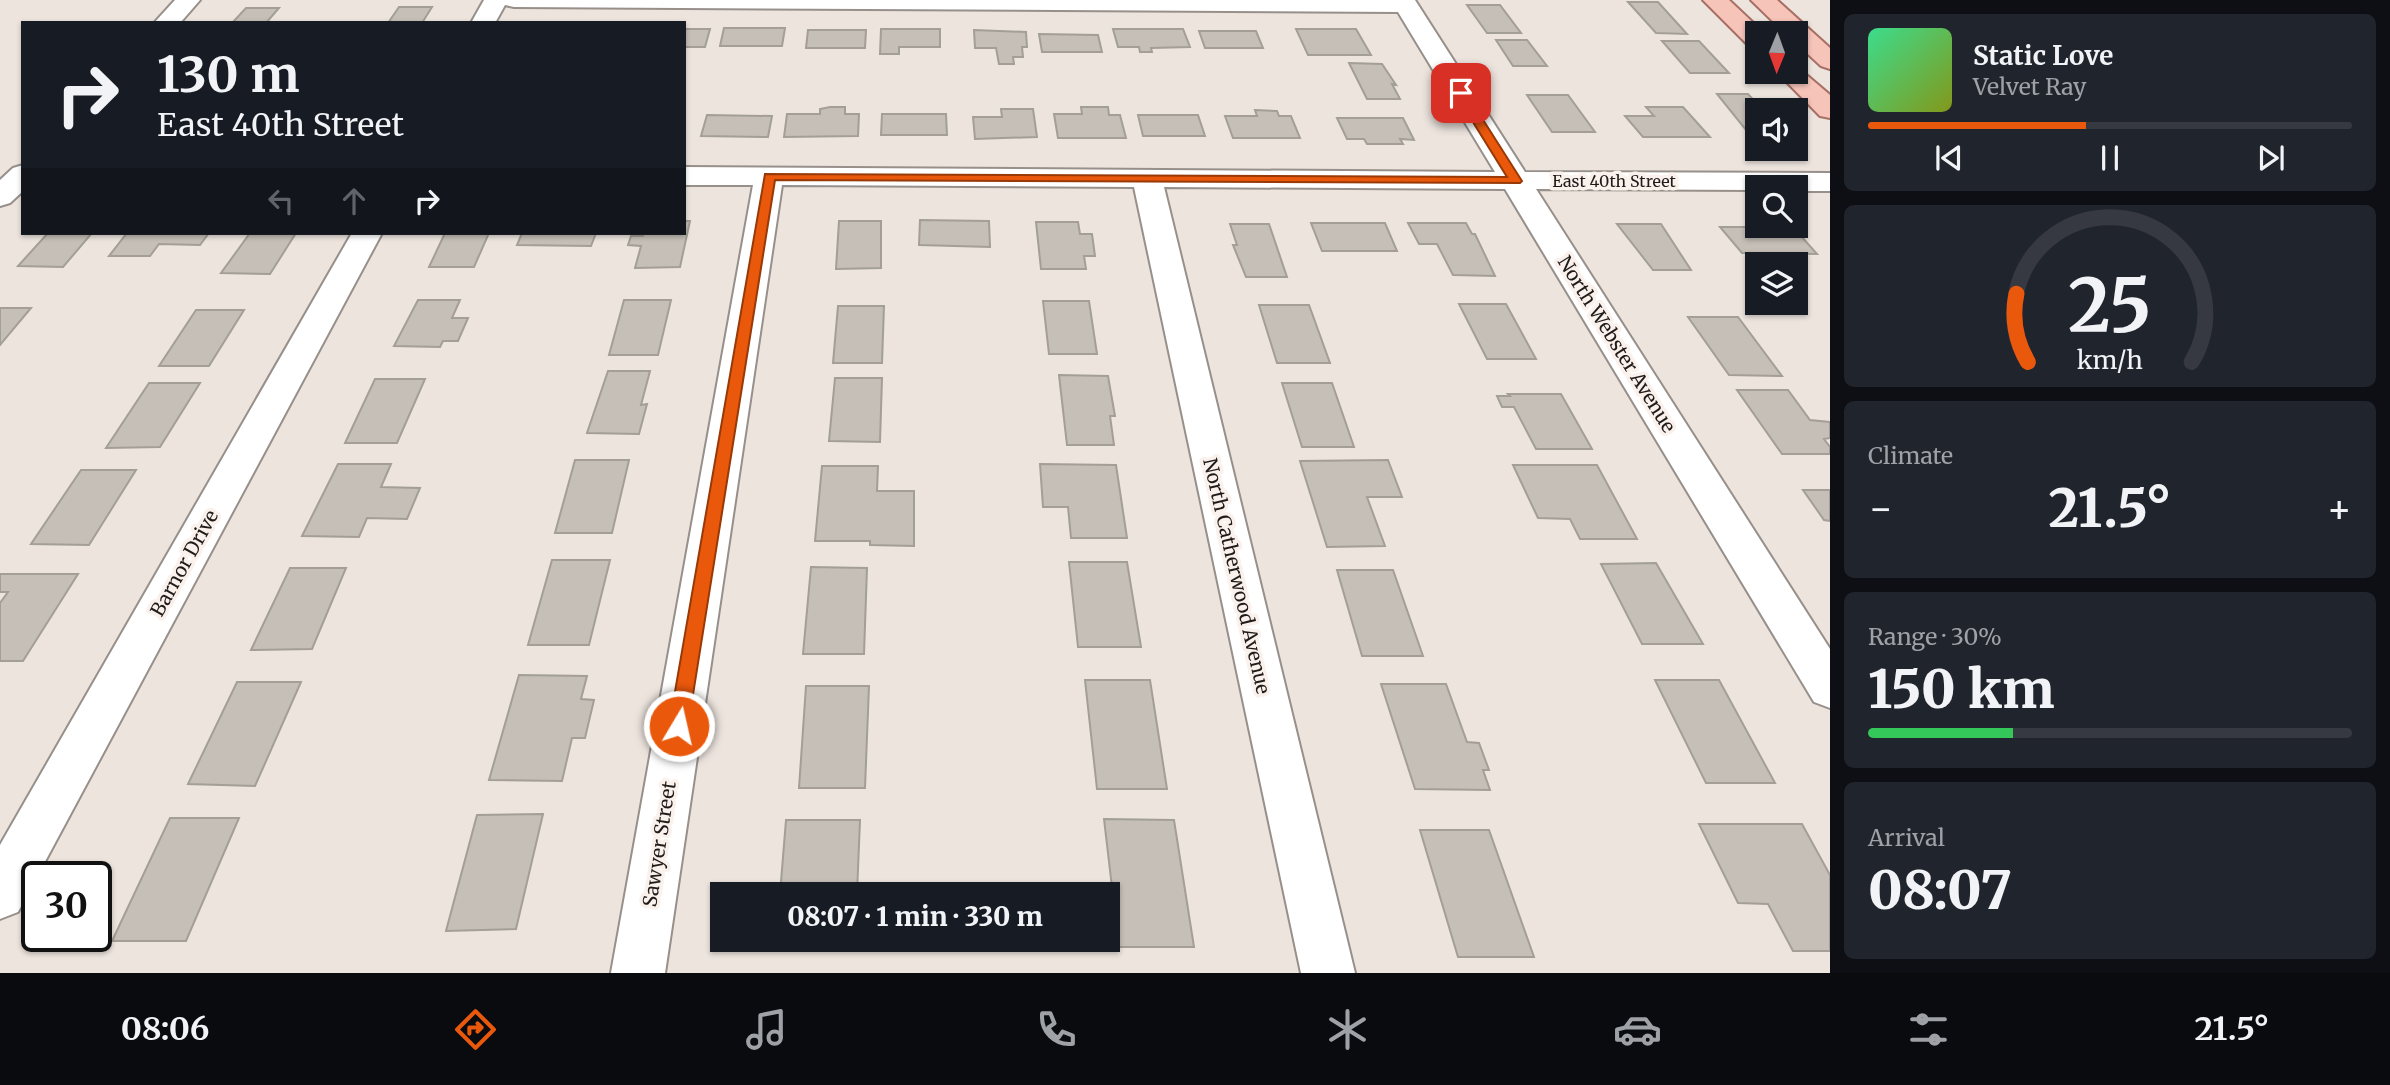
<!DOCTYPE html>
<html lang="en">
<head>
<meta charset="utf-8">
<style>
	:root { --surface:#171b24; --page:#20242c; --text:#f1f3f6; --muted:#9ea1a6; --line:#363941; --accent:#ea580c }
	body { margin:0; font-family:Merriweather,serif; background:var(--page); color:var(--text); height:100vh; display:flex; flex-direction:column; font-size:26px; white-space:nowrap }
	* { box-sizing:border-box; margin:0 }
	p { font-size:23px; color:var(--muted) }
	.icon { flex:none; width:38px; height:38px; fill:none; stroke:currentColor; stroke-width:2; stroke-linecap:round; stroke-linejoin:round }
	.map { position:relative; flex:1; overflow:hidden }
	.panel { display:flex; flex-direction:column; gap:14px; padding:14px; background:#0d0f14; width:560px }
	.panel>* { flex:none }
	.guide { position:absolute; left:21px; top:21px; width:665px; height:214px; border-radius:0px; box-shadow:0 2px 5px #0004; background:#171b24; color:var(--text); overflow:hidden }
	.needle { width:46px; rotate:181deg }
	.tools { position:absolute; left:1745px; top:21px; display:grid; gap:14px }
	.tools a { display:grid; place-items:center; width:63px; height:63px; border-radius:0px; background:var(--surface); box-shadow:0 2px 5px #0004; font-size:35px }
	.speed { position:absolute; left:21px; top:861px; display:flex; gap:14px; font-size:35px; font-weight:700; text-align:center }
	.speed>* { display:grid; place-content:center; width:91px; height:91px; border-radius:50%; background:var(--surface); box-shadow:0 2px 5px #0004; line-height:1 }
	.speed .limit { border:4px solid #111; border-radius:10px; background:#fff; color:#111 }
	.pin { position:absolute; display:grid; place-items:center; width:60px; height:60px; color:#fff; margin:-30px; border-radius:14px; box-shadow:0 4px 10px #0006 }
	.me { position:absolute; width:77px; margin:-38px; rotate:9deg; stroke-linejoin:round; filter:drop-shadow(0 0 5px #0008) }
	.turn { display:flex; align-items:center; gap:24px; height:147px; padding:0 21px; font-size:32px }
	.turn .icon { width:91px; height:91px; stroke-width:2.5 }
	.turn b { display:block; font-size:49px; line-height:60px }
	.lanes { display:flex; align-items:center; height:66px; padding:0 21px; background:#0003; justify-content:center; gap:35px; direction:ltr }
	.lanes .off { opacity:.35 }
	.big { font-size:52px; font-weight:800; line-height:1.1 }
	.panel .card { flex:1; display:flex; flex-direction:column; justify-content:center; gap:10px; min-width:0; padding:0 24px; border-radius:10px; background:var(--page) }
	.panel .dial { align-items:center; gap:0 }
	.dial svg { height:182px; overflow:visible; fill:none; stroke:var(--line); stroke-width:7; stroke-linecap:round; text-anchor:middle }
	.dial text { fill:var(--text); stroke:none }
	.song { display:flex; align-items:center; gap:21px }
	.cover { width:84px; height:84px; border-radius:10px; background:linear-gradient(135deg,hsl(150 70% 55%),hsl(70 70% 35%)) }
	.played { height:7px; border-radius:4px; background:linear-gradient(90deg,var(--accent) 45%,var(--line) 45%) }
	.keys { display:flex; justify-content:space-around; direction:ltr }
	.heat { display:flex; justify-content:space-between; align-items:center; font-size:38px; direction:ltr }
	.charge { height:10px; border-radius:5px; background:linear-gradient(90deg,#34c759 30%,var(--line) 0) }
	.trip { position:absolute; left:710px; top:882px; width:410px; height:70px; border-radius:0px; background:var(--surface); box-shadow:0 2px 5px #0004; font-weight:800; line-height:70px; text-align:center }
	.menu { display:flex; height:112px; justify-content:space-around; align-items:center; background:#090b0e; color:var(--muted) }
	.menu .icon { width:49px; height:49px }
	.menu .selected { color:var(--accent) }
	.menu b { font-size:32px; color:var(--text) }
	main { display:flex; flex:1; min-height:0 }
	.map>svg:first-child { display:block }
	.building { fill:#c5bfb7; stroke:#a39e96; stroke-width:2 }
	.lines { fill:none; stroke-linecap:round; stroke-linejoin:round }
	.minor-casing { stroke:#978f8a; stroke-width:4 }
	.major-casing { stroke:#a87064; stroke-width:4 }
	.minor { fill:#fff; fill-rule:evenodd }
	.major { fill:#f7c4ba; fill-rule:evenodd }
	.route { fill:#ea580c; stroke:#983908; stroke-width:2 }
	.labels { text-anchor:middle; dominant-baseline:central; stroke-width:7; stroke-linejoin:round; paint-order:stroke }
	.far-street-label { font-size:16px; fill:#1f1b19; stroke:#fbf1ec }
	.street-label { font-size:19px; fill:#1f1b19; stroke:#fbf1ec }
</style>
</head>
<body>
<main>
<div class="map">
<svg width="1830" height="973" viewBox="0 0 1830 973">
	<rect width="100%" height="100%" fill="#ede4de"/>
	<path class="building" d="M1628 2H1658L1687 34 1656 33Z
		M1467 5H1500L1521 33H1487Z
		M399 7H432L422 23H388Z
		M246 8H279L266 23H232Z
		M724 28H785L782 46H720Z
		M684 29H710L705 47H684Z
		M881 29H940V47H899V54H880Z
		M1113 29H1183L1190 47 1151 48 1152 52H1140L1139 47H1118Z
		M1296 29H1356L1371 55H1308Z
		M808 30H866L865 48H806Z
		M974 30 1026 32 1027 47H1022L1023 57H1013L1014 64H999L996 48H975Z
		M1199 31H1256L1263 48H1205Z
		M1039 34 1098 35 1102 52H1042Z
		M1496 40H1527L1547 66H1513Z
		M1662 41H1699L1729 73H1690Z
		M1349 63 1382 64 1396 85 1392 84 1400 99H1367Z
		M1717 94H1748L1763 110H1757V130H1746Z
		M1527 95H1568L1595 132H1552Z
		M830 107H845V114H859L858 136 784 137 787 114H820V109Z
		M1081 107H1108L1109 115H1120L1126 138H1058L1054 114H1082Z
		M1646 107H1683L1710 137H1643L1625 116H1654Z
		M1001 109H1033L1037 137 975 139 973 117H1002Z
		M1255 110 1277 111 1279 116H1291L1300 138H1233L1225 116H1257Z
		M882 114H946L947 135H881Z
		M707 115 772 116 768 137 701 136Z
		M1138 115H1198L1205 136H1143Z
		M1337 118H1403L1414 140 1400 139 1403 144H1367L1364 139H1347Z
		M920 220 989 221 990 247 919 245Z
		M684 221H690L680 267 635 268 641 246 628 245 631 236H643L644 233H684Z
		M839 221H881V268L836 269Z
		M1036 222H1078L1080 234H1092L1095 256H1084L1086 269H1041Z
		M1311 223H1385L1397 251H1322Z
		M1408 223H1466L1472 234H1475L1495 276 1453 275 1437 244H1419Z
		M1230 224H1269L1287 277H1246L1233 245H1237Z
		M1617 224H1661L1691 270H1653Z
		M1720 227H1793L1817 254 1742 253Z
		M48 233H92L63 267 18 266Z
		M127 233H209L200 245 159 244 150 256H109Z
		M250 233H296L270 274 221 273Z
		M445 233H489L474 267H429Z
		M522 233H596L591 246 517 245Z
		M418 300H460L452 318H468L458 341H443L440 347 394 346Z
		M624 300H671L658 355H609Z
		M1043 301H1089L1097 354H1049Z
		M1459 304H1506L1536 359H1487Z
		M1259 305H1309L1330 363H1277Z
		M838 306H884L882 363H833Z
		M0 308H31L0 345Z
		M196 310H244L209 366H159Z
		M1688 317H1738L1782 376 1729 375Z
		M608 371H650L641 405 647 404 639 434 587 433Z
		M1059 375 1108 376 1115 416H1110L1114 445H1067Z
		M835 378H882L880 442 829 441Z
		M375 379H425L397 443H345Z
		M149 383H200L160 447 106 448Z
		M1282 383H1332L1354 447H1302Z
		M1737 390H1788L1810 420 1830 422V438L1824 439 1830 447V454H1782Z
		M1508 394H1561L1592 449H1536L1514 407H1502L1497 396H1510Z
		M575 460H629L612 533H555Z
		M1388 460 1402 497H1367L1385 546 1327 547 1300 461Z
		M338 464H391L381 487 420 488 407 519 367 518 359 537 302 536Z
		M1040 464 1116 465 1127 538H1071L1068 507H1043Z
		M1513 465H1597L1637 539H1580L1570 519 1538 518Z
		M822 466H878L877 491H914V546L870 545V541H815Z
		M81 470H136L89 545 31 544Z
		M1803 490H1830V521L1824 520Z
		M552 560H610L589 645H528Z
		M1069 562H1127L1141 647H1078Z
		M1656 563 1703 644H1642L1601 564Z
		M811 567 867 568 864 654H803Z
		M290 568H346L312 649 251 650Z
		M1337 570H1393L1423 656H1362Z
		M0 574H78L23 661H0V603L8 592H0Z
		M519 675 587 676 581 699 594 700 585 738H572L562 781 489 780Z
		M1085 680H1150L1167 789H1097Z
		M1655 680H1719L1775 783H1706Z
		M237 682H301L255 786 188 784Z
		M1381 684H1446L1467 742 1479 743 1489 770H1483L1490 790 1415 789Z
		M806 686H869L865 788H799Z
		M543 814 516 929 446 931 477 815Z
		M170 818H239L186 941H112Z
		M1104 819 1174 820 1194 947H1119Z
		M786 820H860L857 894H780Z
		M1699 824H1802L1830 875V951H1793L1768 904 1738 903Z
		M1420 830H1489L1534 957H1458Z
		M776 940H856V949H776Z"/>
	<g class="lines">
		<g class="minor-casing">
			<path id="minor" d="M175 0H200L180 23H154Z
				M484 0H1415L1525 172 1830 173V191H1796V187H1757V190L1536 189 1830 649V708L1814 702 1505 189 1164 187 1355 973H1301L1134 187 782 185 665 973H611L753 185H684V167L1495 172 1398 12 514 7 505 5 495 23H471Z
				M23 165V191L10 203 0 206V180L13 168Z
				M352 233H382L18 912 0 919V845Z"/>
		</g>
		<g class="major-casing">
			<path id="major" d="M1703 0H1729L1764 33H1757V47L1748 45Z
				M1751 0H1777L1830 48V69L1821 66 1796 43V33H1785Z
				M1796 66 1830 95V118L1820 116 1777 72H1796Z"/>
		</g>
		<use href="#minor" class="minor"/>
		<use href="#major" class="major"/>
	</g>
	<path class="route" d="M1457 90 1466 93 1522 181 1520 183 775 180 688 726 685 732 679 735 672 732 669 726 765 174 1507 177 1455 93Z"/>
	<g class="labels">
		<g class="far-street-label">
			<text x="1614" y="181">East 40th Street</text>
		</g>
		<g class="street-label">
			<text transform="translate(1617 344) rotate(58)">North Webster Avenue</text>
			<text transform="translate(184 563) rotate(-61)">Barnor Drive</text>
			<text transform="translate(1237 576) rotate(77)">North Catherwood Avenue</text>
			<text transform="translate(659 844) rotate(-81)">Sawyer Street</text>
		</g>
	</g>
</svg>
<div class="tools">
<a><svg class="needle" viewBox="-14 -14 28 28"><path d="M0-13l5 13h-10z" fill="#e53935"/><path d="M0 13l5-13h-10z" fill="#9ea1a6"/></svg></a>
<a><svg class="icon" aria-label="sound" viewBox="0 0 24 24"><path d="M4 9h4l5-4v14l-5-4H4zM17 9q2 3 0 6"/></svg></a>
<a><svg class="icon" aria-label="search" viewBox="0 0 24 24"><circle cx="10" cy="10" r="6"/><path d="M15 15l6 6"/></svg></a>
<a><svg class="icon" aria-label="layers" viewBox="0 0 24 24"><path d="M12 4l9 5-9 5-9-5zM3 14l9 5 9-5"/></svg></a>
</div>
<div class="speed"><div class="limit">30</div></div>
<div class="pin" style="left:1461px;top:93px;background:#d93025"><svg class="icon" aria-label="arrive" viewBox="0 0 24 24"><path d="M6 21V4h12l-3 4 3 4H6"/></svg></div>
<svg class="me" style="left:679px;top:726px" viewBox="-20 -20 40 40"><circle r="17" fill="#ea580c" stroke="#fff" stroke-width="3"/><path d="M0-11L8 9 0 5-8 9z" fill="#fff"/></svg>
<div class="trip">08:07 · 1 min · 330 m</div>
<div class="guide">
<div class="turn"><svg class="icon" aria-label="right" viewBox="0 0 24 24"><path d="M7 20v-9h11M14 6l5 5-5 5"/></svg><div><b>130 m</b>East 40th Street</div></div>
<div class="lanes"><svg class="icon off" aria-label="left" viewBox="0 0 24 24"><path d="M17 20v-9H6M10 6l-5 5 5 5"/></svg><svg class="icon off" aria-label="ahead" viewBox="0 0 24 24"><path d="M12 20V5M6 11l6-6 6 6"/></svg><svg class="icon" aria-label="right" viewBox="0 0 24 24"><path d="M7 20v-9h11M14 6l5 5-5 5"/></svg></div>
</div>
</div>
<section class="panel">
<div class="card">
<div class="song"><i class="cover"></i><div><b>Static Love</b><p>Velvet Ray</p></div></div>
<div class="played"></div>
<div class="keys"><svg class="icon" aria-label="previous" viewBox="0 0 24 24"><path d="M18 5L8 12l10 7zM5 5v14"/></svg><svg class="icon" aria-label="pause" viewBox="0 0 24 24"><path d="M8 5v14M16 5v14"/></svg><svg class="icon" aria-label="next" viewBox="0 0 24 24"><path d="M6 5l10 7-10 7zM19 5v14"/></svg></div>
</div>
<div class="card dial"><svg viewBox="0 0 100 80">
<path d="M14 69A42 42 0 1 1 86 69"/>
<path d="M14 69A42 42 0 0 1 9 39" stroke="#ea580c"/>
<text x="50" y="56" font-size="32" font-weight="700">25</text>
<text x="50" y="72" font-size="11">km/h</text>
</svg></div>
<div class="card"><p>Climate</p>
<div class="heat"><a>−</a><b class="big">21.5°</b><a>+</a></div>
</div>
<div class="card"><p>Range · 30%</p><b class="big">150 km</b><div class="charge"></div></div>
<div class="card"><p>Arrival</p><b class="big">08:07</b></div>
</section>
</main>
<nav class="menu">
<b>08:06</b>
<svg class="icon selected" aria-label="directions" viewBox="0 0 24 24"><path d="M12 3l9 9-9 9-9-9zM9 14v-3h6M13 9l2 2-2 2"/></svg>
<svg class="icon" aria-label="music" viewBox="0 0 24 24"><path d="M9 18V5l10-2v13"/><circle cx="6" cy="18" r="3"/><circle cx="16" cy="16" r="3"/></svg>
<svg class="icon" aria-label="phone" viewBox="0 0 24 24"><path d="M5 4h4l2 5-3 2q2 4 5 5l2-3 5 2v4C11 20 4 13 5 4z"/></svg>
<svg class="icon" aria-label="climate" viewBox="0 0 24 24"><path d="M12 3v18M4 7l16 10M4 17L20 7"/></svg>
<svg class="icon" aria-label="car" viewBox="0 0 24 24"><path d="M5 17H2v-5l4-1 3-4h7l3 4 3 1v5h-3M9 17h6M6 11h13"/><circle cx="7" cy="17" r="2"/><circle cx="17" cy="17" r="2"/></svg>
<svg class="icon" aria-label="filters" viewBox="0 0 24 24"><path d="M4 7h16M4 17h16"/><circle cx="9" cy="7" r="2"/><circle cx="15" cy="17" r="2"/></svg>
<b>21.5°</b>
</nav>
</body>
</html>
